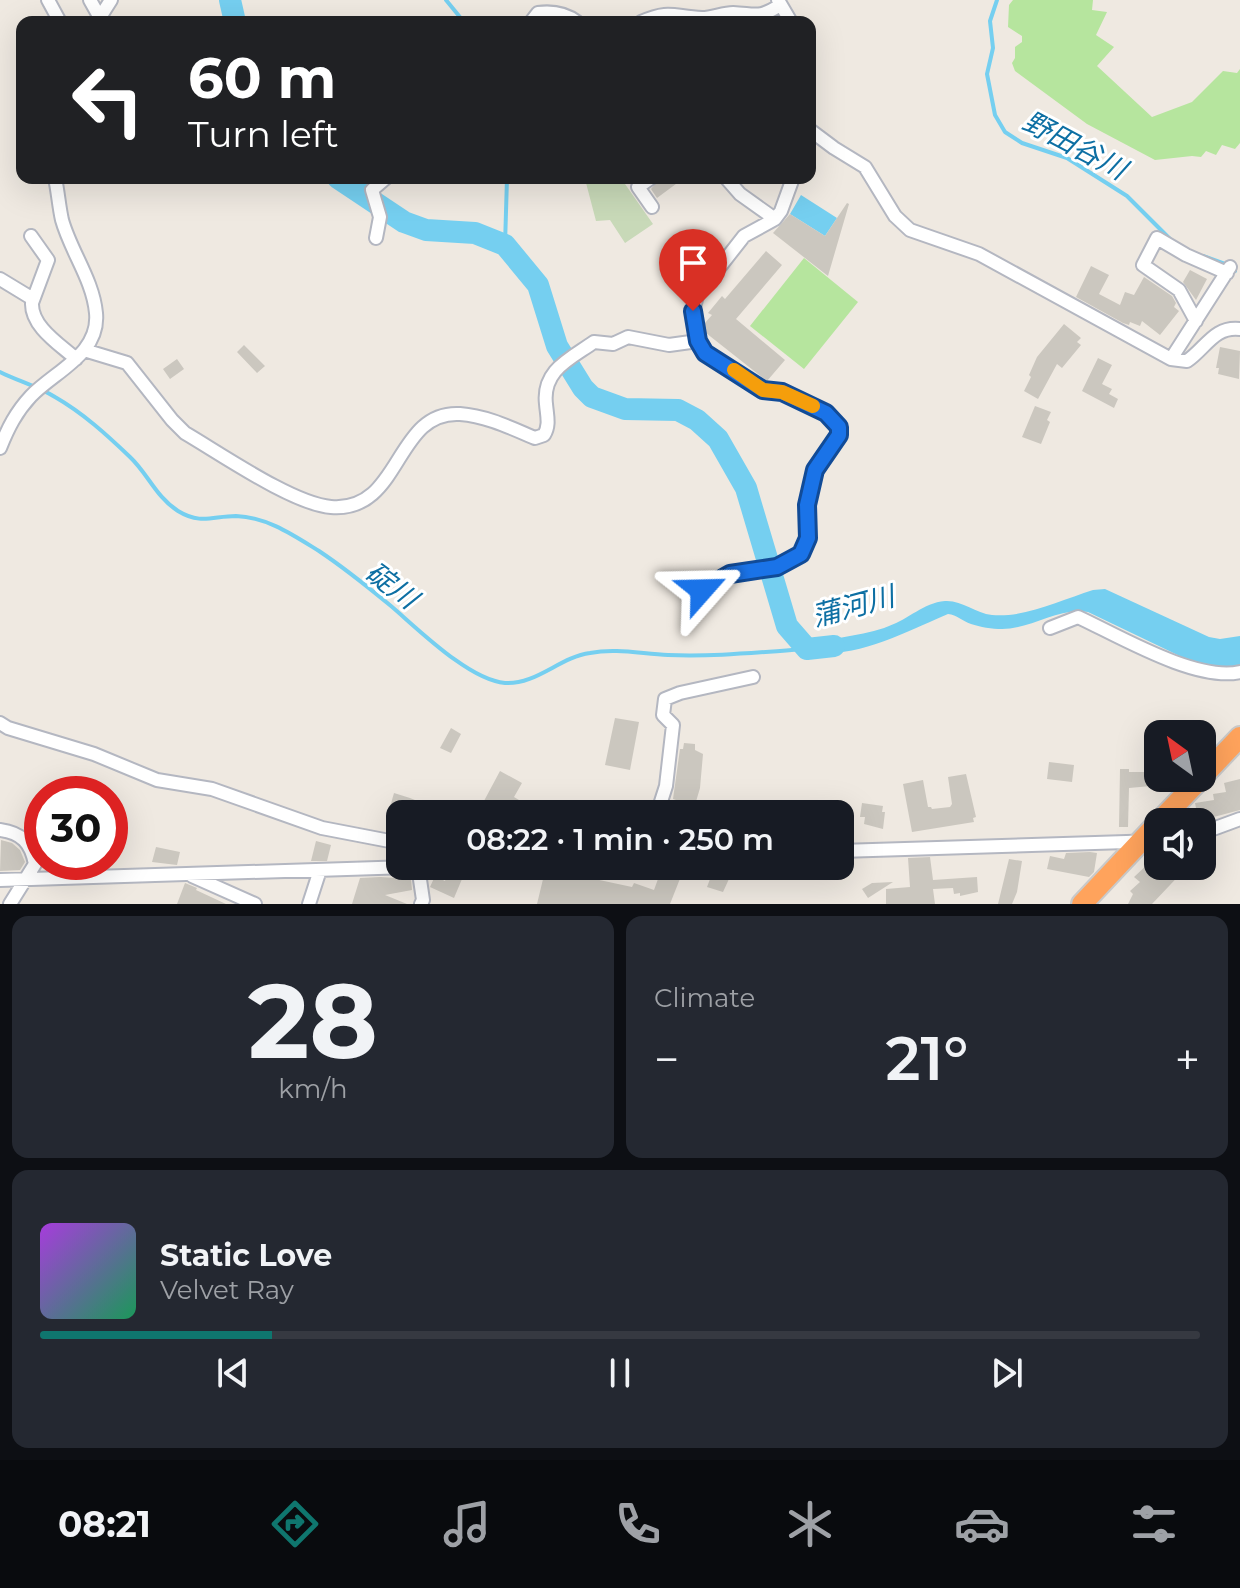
<!DOCTYPE html>
<html lang="en">
<head>
<meta charset="utf-8">
<style>
	:root { --surface:#171b24; --page:#242831; --text:#f1f3f6; --muted:#9ea1a6; --line:#363941; --accent:#0f766e }
	body { margin:0; font-family:Montserrat,"Noto Sans JP",sans-serif; background:var(--page); color:var(--text); height:100vh; display:flex; flex-direction:column; font-size:30px; white-space:nowrap }
	* { box-sizing:border-box; margin:0 }
	p { font-size:26px; color:var(--muted) }
	.icon { flex:none; width:44px; height:44px; fill:none; stroke:currentColor; stroke-width:2; stroke-linecap:round; stroke-linejoin:round }
	.map { position:relative; height:904px; overflow:hidden }
	.panel { display:flex; flex-direction:column; gap:12px; padding:12px; background:#0d0f14; flex:1 }
	.panel>* { flex:none }
	.hud { position:absolute; left:16px; top:16px; width:800px; height:168px; border-radius:16px; box-shadow:0 8px 32px #0002; background:#202124; color:#fff; overflow:hidden }
	.needle { width:52px; rotate:327deg }
	.fabs { position:absolute; left:1144px; top:720px; display:grid; gap:16px }
	.fabs a { display:grid; place-items:center; width:72px; height:72px; border-radius:16px; background:var(--surface); box-shadow:0 8px 32px #0002; font-size:40px }
	.speed { position:absolute; left:24px; top:776px; display:flex; gap:16px; font-size:40px; font-weight:700; text-align:center }
	.speed>* { display:grid; place-content:center; width:104px; height:104px; border-radius:50%; background:var(--surface); box-shadow:0 8px 32px #0002; line-height:1 }
	.speed .limit { border:12px solid #d22; background:#fff; color:#111 }
	.pin { position:absolute; display:grid; place-items:center; width:68px; height:68px; color:#fff; margin:-82px -34px; border-radius:50% 50% 50% 0; rotate:-45deg; box-shadow:0 0 8px #0007 }
	.pin .icon { rotate:45deg }
	.me { position:absolute; width:88px; margin:-44px; rotate:65deg; stroke-linejoin:round; filter:drop-shadow(0 0 6px #0008) }
	.turn { display:flex; align-items:center; gap:28px; height:168px; padding:0 40px; font-size:36px }
	.turn .icon { width:104px; height:104px; stroke-width:2.5 }
	.turn b { display:block; font-size:56px; line-height:68px }
	.big { font-size:60px; font-weight:600; line-height:1.1 }
	.panel .card { flex:1; display:flex; flex-direction:column; justify-content:center; gap:12px; min-width:0; padding:0 28px; border-radius:16px; background:var(--page) }
	.panel .dial { align-items:center; gap:0 }
	.dial b { font-size:104px; line-height:1 }
	.song { display:flex; align-items:center; gap:24px }
	.cover { width:96px; height:96px; border-radius:12px; background:linear-gradient(135deg,hsl(280 70% 55%),hsl(150 70% 35%)) }
	.played { height:8px; border-radius:4px; background:linear-gradient(90deg,var(--accent) 20%,var(--line) 20%) }
	.keys { display:flex; justify-content:space-around; direction:ltr }
	.heat { display:flex; justify-content:space-between; align-items:center; font-size:44px; direction:ltr }
	.panel .tiles { flex:1; display:grid; gap:12px; grid-template-columns:1fr 1fr }
	.card:last-child { grid-column:span 2 }
	.trip { position:absolute; left:386px; top:800px; width:468px; height:80px; border-radius:16px; background:var(--surface); box-shadow:0 8px 32px #0002; font-weight:600; line-height:80px; text-align:center }
	.dock { display:flex; height:128px; justify-content:space-around; align-items:center; background:#090b0e; color:var(--muted) }
	.dock .icon { width:56px; height:56px }
	.dock .active { color:var(--accent) }
	.dock b { font-size:36px; color:var(--text) }
	.map>svg:first-child { display:block }
	.green { fill:#b6e59e }
	.cemetery { fill:#c8d9b8 }
	.water { fill:#75cff0 }
	.lines { fill:none; stroke-linecap:round; stroke-linejoin:round }
	.stream { stroke:#75cff0; stroke-width:4 }
	.river { stroke:#75cff0; stroke-width:22 }
	.building { fill:#cbc7bf }
	.minor-casing { stroke:#b4b7c1; stroke-width:16 }
	.highway-casing { stroke:#c9c9c9; stroke-width:24 }
	.minor { stroke:#fff; stroke-width:12 }
	.highway { stroke:#ffa35c; stroke-width:20 }
	.route-casing { stroke:#114b97; stroke-width:20 }
	.route { stroke:#1a73e8; stroke-width:14 }
	.slow { stroke:#f59e0b; stroke-width:14 }
	.labels { text-anchor:middle; dominant-baseline:central; stroke-width:6; stroke-linejoin:round; paint-order:stroke }
	.water-label { font-size:28px; font-style:italic; fill:#0d6fa3; stroke:#fff }
</style>
</head>
<body>
<div class="map">
<svg width="1240" height="904" viewBox="0 0 1240 904">
	<rect width="100%" height="100%" fill="#efe9e1"/>
	<path class="green" d="M1013 0H1093L1092 10 1107 12 1096 35 1114 47 1097 66 1152 117 1192 102 1223 71 1237 73 1240 69V143L1235 149 1222 145 1216 155 1206 151 1201 157 1192 156 1155 160 1087 124 1015 71 1012 63 1015 58V47L1022 42V36L1008 27 1009 5Z
		M804 258 858 302 804 369 750 326Z"/>
	<path class="cemetery" d="M582 178H629L625 184 653 224 625 243 610 220 596 221 585 179Z"/>
	<path class="water" d="M801 195 837 218 825 236 790 214Z
		M1105 589 1209 637 1220 639 1240 636V667L1212 668 1188 660 1088 612C1058 607 1032 629 1002 629 992 629 980 627 971 624 962 621 957 615 948 614 912 629 845 665 807 649 831 635 863 637 889 626 909 619 923 603 945 601 962 600 975 613 992 615 1025 618 1061 600 1093 590Z"/>
	<g class="lines">
		<path class="stream" d="M446 0 464 22
			M997 0 990 21 993 48 987 74 995 115 1005 132 1022 143 1067 158 1127 196 1170 239
			M505 245 507 178
			M1203 256 1225 264 1235 271
			M0 372C18 381 37 386 55 397 83 413 107 435 130 457 148 474 156 497 178 511 201 525 213 516 236 516 267 517 293 535 319 551 343 567 368 587 391 606 418 629 469 680 505 683 536 685 560 657 590 653 616 648 642 654 668 655 714 657 761 652 807 649"/>
		<path class="river" d="M230 0 235 22
			M338 178 404 222 426 230 475 233 505 245 538 285 557 346 583 388 592 397 625 409 678 410 697 420 718 439 746 488 787 626 807 649 834 646"/>
	</g>
	<path class="building" d="M660 178H684L657 198 651 189Z
		M847 203 849 204 828 276 773 233 790 214 825 236Z
		M766 251 782 265 736 319 785 360 767 381 706 333 704 324 712 315 708 313 722 296 725 299Z
		M1091 266 1109 275 1099 294 1120 305 1125 292 1134 295 1144 277 1172 296 1176 303 1174 307 1179 311 1160 335 1142 321 1140 326 1130 322 1129 325 1123 323 1076 297Z
		M1190 270 1207 279 1196 300 1183 282Z
		M1064 324 1081 338 1077 342 1081 345 1062 368 1057 364 1038 399 1024 391 1031 377 1029 375 1037 357Z
		M244 345 265 366 257 373 237 352Z
		M1220 347 1240 351 1239 379 1218 374 1219 368H1216Z
		M1098 358 1112 365 1102 384 1112 389 1109 394 1118 399 1114 408 1082 391Z
		M177 359 184 369 170 379 163 369Z
		M1035 406 1051 412 1047 420 1050 422 1041 444 1022 437Z
		M615 718 639 722 630 770 605 765Z
		M451 728 461 734 451 753 440 748Z
		M684 743 695 744V750L703 754 700 788 695 805 690 804 689 806 675 803 676 800 673 799 680 749H683Z
		M1049 762 1074 765 1072 782 1047 779Z
		M1120 769H1129V772H1151V786L1129 788 1128 827H1119Z
		M500 771 522 783 514 797 519 800 511 814H477Z
		M966 774 976 817 973 818 974 822 912 832 903 784 923 780 928 807H931L932 809 950 807 952 804 948 777Z
		M1240 779V810L1210 818 1206 822H1194L1191 809 1196 808 1195 803 1214 800 1213 794 1226 792 1224 783Z
		M394 793 410 798 450 814H416L390 807Z
		M862 803 883 806 882 812H885L883 829 864 824 865 817H860Z
		M1 840 12 843 20 850 25 862 20 870 0 871Z
		M316 841 331 845 327 861H311Z
		M156 847 180 852 177 865 152 862Z
		M1090 852 1097 853 1094 872 1089 877 1047 869 1050 856 1064 859 1066 853Z
		M930 857 933 880 977 877 978 892 960 896V893L954 894 953 888 933 889 935 904H886V889L910 887 908 858Z
		M1009 859 1022 861 1017 892 1012 904H998Z
		M1149 863 1153 867 1188 866 1152 904H1128L1133 894 1130 891 1140 882 1134 877Z
		M667 866H685L670 904H537L544 875 554 877 565 874 580 877 582 868 592 871 590 878 632 887 634 883 654 890 662 868Z
		M715 866 734 868 723 892 707 887Z
		M448 873 462 879 454 898 430 887 435 876 445 881Z
		M380 877 411 879 412 890 385 895 407 904H352L360 878Z
		M893 882 868 898 862 889 872 883Z
		M185 883 197 888 196 890 226 904H177Z"/>
	<g class="lines">
		<g class="minor-casing">
			<path id="minor" d="M48 0 60 22
				M90 0 99 16
				M778 0 791 22
				M97 22 111 0
				M531 22 538 13C553 11 565 13 577 22
				M641 22C670 9 674 17 702 18 712 18 723 13 733 13 756 14 759 19 780 5
				M810 130 834 148 865 167 895 216 910 230 979 254 1171 359 1187 361C1206 348 1214 326 1240 329
				M651 178 638 187 652 207
				M726 178 740 194 775 219
				M31 236 48 260 32 303C31 327 61 345 76 359
				M376 238 380 217 372 190 386 178
				M0 279 33 299
				M1196 321 1179 290 1143 265 1157 238 1186 255 1227 273
				M698 341 705 353 763 390 782 392 826 413 839 427V435L815 470 807 505 808 538 801 554 777 567 730 574 702 590
				M84 350 127 363 172 420 185 433C221 454 293 504 331 507 402 513 394 410 460 414 487 416 511 428 535 438L544 435C550 425 547 416 546 404 542 370 570 359 594 342L613 344 628 337 669 345 698 341 693 311 697 296 744 236 775 219 781 211 793 178
				M1171 359 1230 267
				M0 448C8 428 16 412 31 396 55 371 100 354 96 313 93 280 71 252 62 220 59 207 58 192 55 178
				M1050 628 1078 617C1119 636 1196 682 1240 672
				M0 723 8 728 94 754 157 780 212 789 322 828 400 843
				M657 814 666 786 673 725 663 715 665 699 680 693 753 677
				M0 830C22 833 31 843 35 864L10 904
				M1202 833 1240 819
				M840 851 1158 841
				M418 866 423 900 421 904
				M192 876 255 904
				M0 880 440 866
				M309 904 320 870"/>
		</g>
		<g class="highway-casing">
			<path id="highway" d="M1202 777 1240 737
				M1159 822 1201 778
				M1082 904 1158 823"/>
		</g>
		<use href="#minor" class="minor"/>
		<use href="#highway" class="highway"/>
	</g>
	<g class="lines">
		<g class="route-casing">
			<path id="route" d="M693 311 698 341 705 353 763 390 782 392 826 413 839 427V435L815 470 807 505 808 538 801 554 777 567 730 574 702 590"/>
		</g>
		<use href="#route" class="route"/>
		<path class="slow" d="M734 370 763 390 782 392 813 406"/>
	</g>
	<g class="labels">
		<g class="water-label">
			<text transform="translate(1075 145) rotate(28)">野田谷川</text>
			<text transform="translate(392 585) rotate(37)">碇川</text>
			<text transform="translate(853 606) rotate(-15)">蒲河川</text>
		</g>
	</g>
</svg>
<div class="fabs">
<a><svg class="needle" viewBox="-14 -14 28 28"><path d="M0-13l5 13h-10z" fill="#e53935"/><path d="M0 13l5-13h-10z" fill="#9ea1a6"/></svg></a>
<a><svg class="icon" aria-label="sound" viewBox="0 0 24 24"><path d="M4 9h4l5-4v14l-5-4H4zM17 9q2 3 0 6"/></svg></a>
</div>
<div class="speed"><div class="limit">30</div></div>
<div class="pin" style="left:693px;top:311px;background:#d93025"><svg class="icon" aria-label="arrive" viewBox="0 0 24 24"><path d="M6 21V4h12l-3 4 3 4H6"/></svg></div>
<svg class="me" style="left:702px;top:590px" viewBox="-20 -20 40 40"><path d="M0-17L14 15 0 8-14 15z" fill="#1a73e8" stroke="#fff" stroke-width="4"/></svg>
<div class="trip">08:22 · 1 min · 250 m</div>
<div class="hud">
<div class="turn"><svg class="icon" aria-label="left" viewBox="0 0 24 24"><path d="M17 20v-9H6M10 6l-5 5 5 5"/></svg><div><b>60 m</b>Turn left</div></div>
</div>
</div>
<section class="panel">
<div class="tiles">
<div class="card dial"><b>28</b><p>km/h</p></div>
<div class="card"><p>Climate</p>
<div class="heat"><a>−</a><b class="big">21°</b><a>+</a></div>
</div>
<div class="card">
<div class="song"><i class="cover"></i><div><b>Static Love</b><p>Velvet Ray</p></div></div>
<div class="played"></div>
<div class="keys"><svg class="icon" aria-label="previous" viewBox="0 0 24 24"><path d="M18 5L8 12l10 7zM5 5v14"/></svg><svg class="icon" aria-label="pause" viewBox="0 0 24 24"><path d="M8 5v14M16 5v14"/></svg><svg class="icon" aria-label="next" viewBox="0 0 24 24"><path d="M6 5l10 7-10 7zM19 5v14"/></svg></div>
</div>
</div>
</section>
<nav class="dock">
<b>08:21</b>
<svg class="icon active" aria-label="directions" viewBox="0 0 24 24"><path d="M12 3l9 9-9 9-9-9zM9 14v-3h6M13 9l2 2-2 2"/></svg>
<svg class="icon" aria-label="music" viewBox="0 0 24 24"><path d="M9 18V5l10-2v13"/><circle cx="6" cy="18" r="3"/><circle cx="16" cy="16" r="3"/></svg>
<svg class="icon" aria-label="phone" viewBox="0 0 24 24"><path d="M5 4h4l2 5-3 2q2 4 5 5l2-3 5 2v4C11 20 4 13 5 4z"/></svg>
<svg class="icon" aria-label="climate" viewBox="0 0 24 24"><path d="M12 3v18M4 7l16 10M4 17L20 7"/></svg>
<svg class="icon" aria-label="car" viewBox="0 0 24 24"><path d="M5 17H2v-5l4-1 3-4h7l3 4 3 1v5h-3M9 17h6M6 11h13"/><circle cx="7" cy="17" r="2"/><circle cx="17" cy="17" r="2"/></svg>
<svg class="icon" aria-label="filters" viewBox="0 0 24 24"><path d="M4 7h16M4 17h16"/><circle cx="9" cy="7" r="2"/><circle cx="15" cy="17" r="2"/></svg>
</nav>
</body>
</html>
